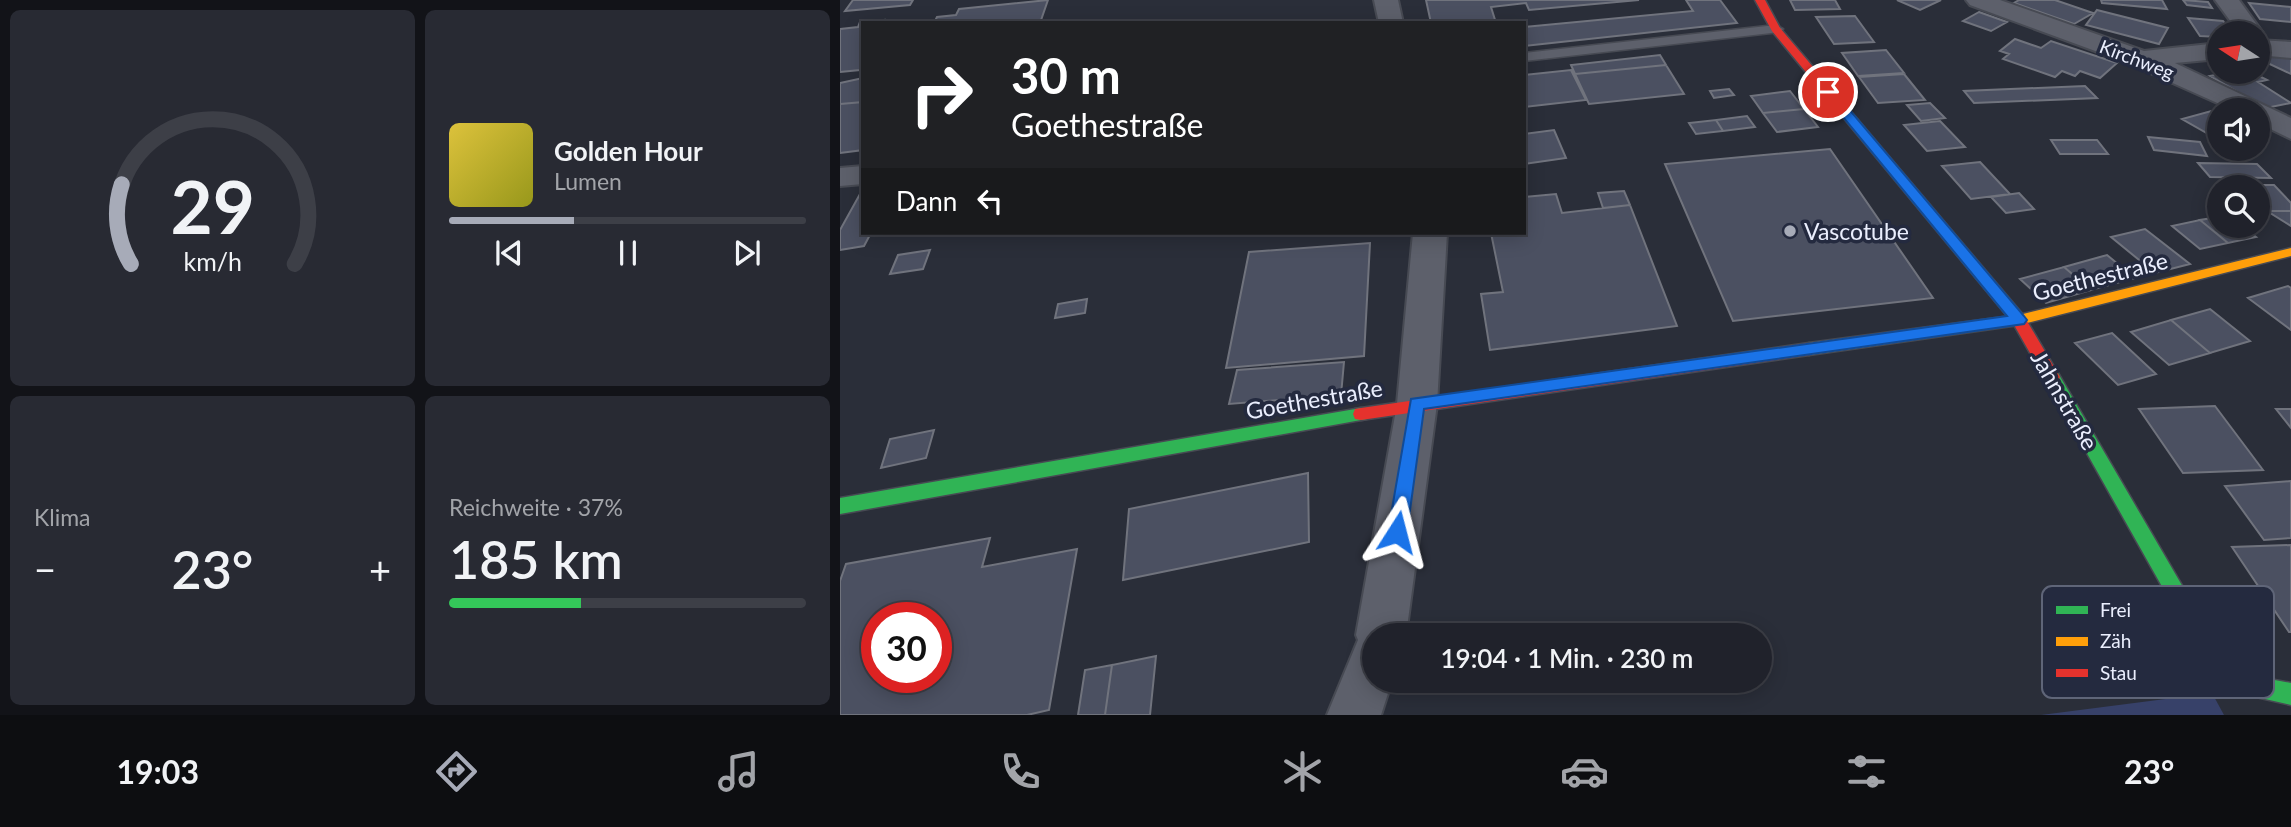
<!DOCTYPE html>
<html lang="de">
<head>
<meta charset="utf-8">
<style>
	:root { --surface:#20222b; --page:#282a33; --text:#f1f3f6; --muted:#a2a4a9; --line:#3d3f47; --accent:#a7abb8 }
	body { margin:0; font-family:Lato,sans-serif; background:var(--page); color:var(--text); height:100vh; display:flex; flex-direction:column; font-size:26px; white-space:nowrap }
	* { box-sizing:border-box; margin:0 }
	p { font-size:23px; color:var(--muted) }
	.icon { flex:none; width:38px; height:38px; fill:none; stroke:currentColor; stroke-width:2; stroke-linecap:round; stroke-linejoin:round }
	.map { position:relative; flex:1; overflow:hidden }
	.panel { display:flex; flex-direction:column; gap:10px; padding:10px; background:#121318; width:840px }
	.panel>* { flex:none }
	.hud { position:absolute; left:21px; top:21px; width:665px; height:214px; border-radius:0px; box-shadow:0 4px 18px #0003,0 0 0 2px var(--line); background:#202124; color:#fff; overflow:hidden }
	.needle { width:46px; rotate:282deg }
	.tools { position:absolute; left:1367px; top:21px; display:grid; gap:14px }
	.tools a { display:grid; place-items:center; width:63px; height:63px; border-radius:50%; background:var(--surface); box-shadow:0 4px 18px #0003,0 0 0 2px var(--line); font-size:35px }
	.speed { position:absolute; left:21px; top:602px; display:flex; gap:14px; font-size:35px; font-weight:700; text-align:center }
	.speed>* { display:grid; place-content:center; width:91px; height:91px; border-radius:50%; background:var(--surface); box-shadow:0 4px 18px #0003,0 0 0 2px var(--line); line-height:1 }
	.speed .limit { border:10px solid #d22; background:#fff; color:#111 }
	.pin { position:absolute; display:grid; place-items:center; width:60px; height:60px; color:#fff; margin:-30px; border:4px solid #fff; border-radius:50%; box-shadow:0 2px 7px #0007 }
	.me { position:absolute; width:77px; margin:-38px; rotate:9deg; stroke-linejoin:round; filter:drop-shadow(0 0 5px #0008) }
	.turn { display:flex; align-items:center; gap:24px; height:147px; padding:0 35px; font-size:32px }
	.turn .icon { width:91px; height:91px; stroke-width:2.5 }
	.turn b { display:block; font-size:49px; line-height:60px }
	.then { display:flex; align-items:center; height:66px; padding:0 35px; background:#0003; gap:14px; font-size:26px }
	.big { font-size:52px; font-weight:600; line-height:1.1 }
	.panel .widget { flex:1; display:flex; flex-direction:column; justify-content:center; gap:10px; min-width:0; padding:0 24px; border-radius:10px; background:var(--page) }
	.panel .dial { align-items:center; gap:0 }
	.dial svg { height:182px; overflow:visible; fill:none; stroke:var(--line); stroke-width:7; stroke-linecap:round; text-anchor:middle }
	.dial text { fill:var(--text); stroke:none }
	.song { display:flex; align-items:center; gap:21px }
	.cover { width:84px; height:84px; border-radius:10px; background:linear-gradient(135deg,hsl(50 70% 55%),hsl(60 70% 35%)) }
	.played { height:7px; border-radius:4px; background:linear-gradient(90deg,var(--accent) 35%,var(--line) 35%) }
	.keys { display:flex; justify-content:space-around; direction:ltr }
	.heat { display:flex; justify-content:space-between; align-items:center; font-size:38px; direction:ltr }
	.charge { height:10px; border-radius:5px; background:linear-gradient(90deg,#34c759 37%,var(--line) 0) }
	.panel .tiles { flex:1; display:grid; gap:10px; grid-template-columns:repeat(2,1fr) }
	.trip { position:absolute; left:522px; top:623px; width:410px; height:70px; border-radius:35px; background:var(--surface); box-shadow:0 4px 18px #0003,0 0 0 2px var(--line); font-weight:600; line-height:70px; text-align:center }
	.tab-bar { display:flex; height:112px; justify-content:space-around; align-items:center; background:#0d0e11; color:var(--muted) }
	.tab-bar .icon { width:49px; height:49px }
	.tab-bar .selected { color:var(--accent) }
	.tab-bar b { font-size:32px; color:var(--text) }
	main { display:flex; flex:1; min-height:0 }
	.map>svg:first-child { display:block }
	.green { fill:#374169 }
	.building { fill:#4b5061; stroke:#70737d; stroke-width:2; fill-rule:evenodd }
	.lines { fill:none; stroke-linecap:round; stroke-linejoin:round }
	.lane-casing { stroke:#474a53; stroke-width:3 }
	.street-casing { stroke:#474a53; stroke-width:4 }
	.fast-casing { stroke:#474a53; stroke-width:3 }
	.slow-casing { stroke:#474a53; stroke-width:3 }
	.jam-casing { stroke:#474a53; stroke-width:3 }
	.lane { fill:#5d606b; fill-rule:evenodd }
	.street { fill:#5d606b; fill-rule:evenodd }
	.fast { fill:#30b455; fill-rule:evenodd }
	.slow { fill:#ff9f0a; fill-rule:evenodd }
	.jam { fill:#e5322d; fill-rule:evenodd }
	.route { fill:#1a73e8; stroke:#114b97; stroke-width:2 }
	.poi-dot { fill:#a7abb8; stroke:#242a3f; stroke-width:2.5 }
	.labels { text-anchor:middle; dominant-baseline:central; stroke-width:7; stroke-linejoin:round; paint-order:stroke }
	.far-street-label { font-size:19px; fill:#eaeefd; stroke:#242a3f }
	.poi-label { font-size:23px; fill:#eaeefd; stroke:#242a3f; text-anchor:start }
	.street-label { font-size:23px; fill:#eaeefd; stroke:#242a3f }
	.key { fill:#242a3f; stroke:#5f6578; stroke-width:2 }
	.key-label { font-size:19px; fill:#eaeefd }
</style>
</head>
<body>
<main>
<section class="panel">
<div class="tiles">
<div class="widget dial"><svg viewBox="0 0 100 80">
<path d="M14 69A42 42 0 1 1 86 69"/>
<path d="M14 69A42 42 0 0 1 10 34" stroke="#a7abb8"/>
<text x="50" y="56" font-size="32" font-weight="700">29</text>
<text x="50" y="72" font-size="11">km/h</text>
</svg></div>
<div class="widget">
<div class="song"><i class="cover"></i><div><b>Golden Hour</b><p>Lumen</p></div></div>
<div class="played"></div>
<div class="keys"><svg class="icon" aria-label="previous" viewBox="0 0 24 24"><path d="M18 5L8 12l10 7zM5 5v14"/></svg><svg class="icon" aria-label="pause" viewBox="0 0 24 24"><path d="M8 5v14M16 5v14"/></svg><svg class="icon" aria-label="next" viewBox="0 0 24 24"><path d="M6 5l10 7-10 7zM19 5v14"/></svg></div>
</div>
<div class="widget"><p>Klima</p>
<div class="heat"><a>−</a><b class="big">23°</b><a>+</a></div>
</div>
<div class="widget"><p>Reichweite · 37%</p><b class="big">185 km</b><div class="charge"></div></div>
</div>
</section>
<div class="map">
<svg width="1451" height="715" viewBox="0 0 1451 715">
	<rect width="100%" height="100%" fill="#2a2e39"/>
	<path class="green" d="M1372 693 1384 715H1201Z"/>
	<path class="building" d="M13 0H73L70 5 5 11Z
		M208 0 200 23H94L97 17 116 15 119 9Z
		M586 0H799L689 10 686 3 651 7 656 23H591Z
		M846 0H880L897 23 684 46V27L853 11Z
		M950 0H995L1000 9 955 10Z
		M1057 0H1101L1080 10Z
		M1179 0H1215L1253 13 1234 24 1174 3Z
		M1261 0H1322L1327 9 1262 3Z
		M1343 0 1368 2 1372 8 1347 5Z
		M1409 3 1451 7V22L1420 19Z
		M1257 10 1328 28 1319 44 1246 25Z
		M1139 12 1167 22 1151 31 1123 21Z
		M1015 16 1034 42 994 44 976 17Z
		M1348 18 1383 21 1392 33H1379V37L1360 36Z
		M44 20 42 23H23V64L20 70 0 72V29L18 27 20 22Z
		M1175 39 1201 48 1211 41 1277 63 1260 78 1240 71 1235 76 1222 71 1215 77 1163 59 1169 54 1160 51Z
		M1046 50 1064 73 1018 76 1002 53Z
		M1441 54 1451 58V74L1421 60Z
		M820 55 826 65 735 74 731 65Z
		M826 65 844 94 749 104 735 74Z
		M731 70 746 100 684 107V75Z
		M1391 72H1411L1427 80 1418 82 1451 103 1426 108 1370 76Z
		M1064 74 1085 100 1038 103 1019 77Z
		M23 78V102L0 104V83Z
		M1245 86 1257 98 1134 103 1124 91Z
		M889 89 894 95 874 98 870 91Z
		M950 91 964 109 923 113 911 96Z
		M23 102V150L0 153V104Z
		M1090 103 1105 118 1081 121 1067 105Z
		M964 109 978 127 937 132 923 113Z
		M1375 110 1379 112V140L1342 119Z
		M907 116 915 127 883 131 876 120Z
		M876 120 883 131 856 134 849 123Z
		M1100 121 1125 147 1087 151 1064 125Z
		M714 130 726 158 684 164V134Z
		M1308 137 1360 142 1367 156 1314 150Z
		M1211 140H1257L1268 154H1220Z
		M990 149 1093 298 893 321 825 164Z
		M1140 162 1170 194 1131 199 1102 166Z
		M1358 163 1417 164 1431 178 1370 177Z
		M1404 185H1434L1451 203V211H1427L1418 200V187H1407Z
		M784 191 790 205 763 208 758 193Z
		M1179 193 1194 209 1166 213 1151 197Z
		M20 194H23V233H31L24 246 0 250V230Z
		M716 194 722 213 790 205 837 326 650 350 641 294 663 292 651 233H684V197Z
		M1427 211H1451V226Z
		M1379 217V226H1401L1416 237 1388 243 1360 220Z
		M1360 220 1388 243 1360 249 1332 226Z
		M1305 229 1350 264 1315 273 1271 237Z
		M530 243 524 356 386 368 409 252Z
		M90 250 83 269 50 274 58 255Z
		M1267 255 1295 278 1251 290 1224 267Z
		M1224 267 1251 290 1206 303 1180 279Z
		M1448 286 1451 288V330L1408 298Z
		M247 299 245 313 215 318 218 304Z
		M1370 309 1410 341 1370 353 1331 320Z
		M1331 320 1370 353 1329 365 1291 332Z
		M1272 333 1316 374 1278 385 1235 343Z
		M504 362 501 395 389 404 397 370Z
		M1375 406 1423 470 1343 473 1299 409Z
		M1436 409H1451V428Z
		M94 430 86 458 41 468 50 439Z
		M468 473 469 542 283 580 289 509Z
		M1451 481V538L1424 540 1385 486Z
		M150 538 142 567 237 549 209 710 187 715H0V581L6 564ZM37 618H96V677H37Z
		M1451 545V632H1449L1392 547Z
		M316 656 310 715H265L272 665Z
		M272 665 265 715H238L245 670Z"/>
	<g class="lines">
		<g class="lane-casing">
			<path id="lane" d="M936 25 943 29 941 32 684 61V53Z"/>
		</g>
		<g class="street-casing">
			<path id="street" d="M534 0H558L563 23H539Z
				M1126 0H1160L1304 51 1379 43V59L1335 63 1451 118V139L1418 123V110H1393L1288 63 1130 5Z
				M1375 0H1399L1423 33 1420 38 1418 39V33H1399Z
				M1418 40 1451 42V58L1418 55Z
				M23 166V184L0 186V168Z
				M573 233H607L597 404 566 635H534V681H552L541 715H487L518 640 516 635 557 404Z"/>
		</g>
		<g class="fast-casing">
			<path id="fast" d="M1212 371 1218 373 1347 594 1391 657 1424 678 1451 683V705L1412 696 1377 671 1333 606 1204 377 1206 373Z
				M521 408 527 409 529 414 527 419 521 420 0 514V498Z"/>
		</g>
		<g class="slow-casing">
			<path id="slow" d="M1451 248V256L1179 325 969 355 961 349 969 343 1179 315Z"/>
		</g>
		<g class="jam-casing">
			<path id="jam" d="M915 0H925L940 28 1184 316 1220 377 1218 381H1206L1173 323 932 31Z
				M969 343 977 349 969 355 521 420 515 419 513 414 515 409 521 408Z"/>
		</g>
		<use href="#lane" class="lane"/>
		<use href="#street" class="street"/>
		<use href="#fast" class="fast"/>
		<use href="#slow" class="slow"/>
		<use href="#jam" class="jam"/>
	</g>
	<path class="route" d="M984 89H992L1184 316 1187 320 1184 324 584 409 567 532 564 538 557 541 550 538 548 532 571 399 1167 316 984 94Z"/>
	<circle class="poi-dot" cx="950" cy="231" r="7"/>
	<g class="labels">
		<g class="far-street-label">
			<text transform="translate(1297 59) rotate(21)">Kirchweg</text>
		</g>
		<g class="poi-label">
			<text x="964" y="231">Vascotube</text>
		</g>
		<g class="street-label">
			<text transform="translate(1260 276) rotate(-14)">Goethestraße</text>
			<text transform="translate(474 399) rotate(-10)">Goethestraße</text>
			<text transform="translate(1225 400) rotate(60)">Jahnstraße</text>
		</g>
	</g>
	<rect x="1202" y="586" width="232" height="112" rx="10" class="key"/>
	<rect x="1216" y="606" width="32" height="8" fill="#30b455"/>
	<rect x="1216" y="637" width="32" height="9" fill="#ff9f0a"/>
	<rect x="1216" y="669" width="32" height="8" fill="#e5322d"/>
	<g class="key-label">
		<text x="1260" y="617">Frei</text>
		<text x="1260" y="648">Zäh</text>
		<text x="1260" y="680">Stau</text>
	</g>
</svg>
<div class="tools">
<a><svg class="needle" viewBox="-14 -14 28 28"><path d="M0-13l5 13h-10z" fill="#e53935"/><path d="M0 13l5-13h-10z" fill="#a2a4a9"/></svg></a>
<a><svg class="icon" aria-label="sound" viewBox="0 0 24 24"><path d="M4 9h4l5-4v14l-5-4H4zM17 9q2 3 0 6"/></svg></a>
<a><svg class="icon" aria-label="search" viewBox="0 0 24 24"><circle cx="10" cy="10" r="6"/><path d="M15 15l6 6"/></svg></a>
</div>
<div class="speed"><div class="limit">30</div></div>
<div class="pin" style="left:988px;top:92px;background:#d93025"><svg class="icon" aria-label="arrive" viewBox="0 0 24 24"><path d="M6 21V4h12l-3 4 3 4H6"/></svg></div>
<svg class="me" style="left:557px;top:532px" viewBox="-20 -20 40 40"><path d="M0-17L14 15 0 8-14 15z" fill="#1a73e8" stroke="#fff" stroke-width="4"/></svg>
<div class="trip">19:04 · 1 Min. · 230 m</div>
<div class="hud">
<div class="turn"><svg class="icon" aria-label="right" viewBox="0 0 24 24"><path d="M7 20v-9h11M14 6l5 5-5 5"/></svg><div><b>30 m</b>Goethestraße</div></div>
<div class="then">Dann<svg class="icon" aria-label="left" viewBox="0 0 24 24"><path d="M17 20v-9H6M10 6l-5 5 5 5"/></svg></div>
</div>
</div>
</main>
<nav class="tab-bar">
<b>19:03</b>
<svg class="icon selected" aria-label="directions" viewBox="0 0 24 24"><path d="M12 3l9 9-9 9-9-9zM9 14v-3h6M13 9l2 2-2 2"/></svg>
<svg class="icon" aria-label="music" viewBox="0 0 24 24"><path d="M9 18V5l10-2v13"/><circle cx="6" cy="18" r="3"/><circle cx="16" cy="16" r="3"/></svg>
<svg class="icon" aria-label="phone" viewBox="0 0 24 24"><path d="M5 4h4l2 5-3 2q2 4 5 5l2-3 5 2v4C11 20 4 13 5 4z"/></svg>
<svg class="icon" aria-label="climate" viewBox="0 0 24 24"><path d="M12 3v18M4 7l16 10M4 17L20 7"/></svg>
<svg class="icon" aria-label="car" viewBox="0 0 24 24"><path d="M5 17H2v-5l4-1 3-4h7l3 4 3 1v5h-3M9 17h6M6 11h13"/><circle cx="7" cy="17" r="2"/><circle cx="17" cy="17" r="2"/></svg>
<svg class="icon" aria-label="filters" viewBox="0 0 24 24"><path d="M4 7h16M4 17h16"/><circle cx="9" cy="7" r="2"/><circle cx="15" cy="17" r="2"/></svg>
<b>23°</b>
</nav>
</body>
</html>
